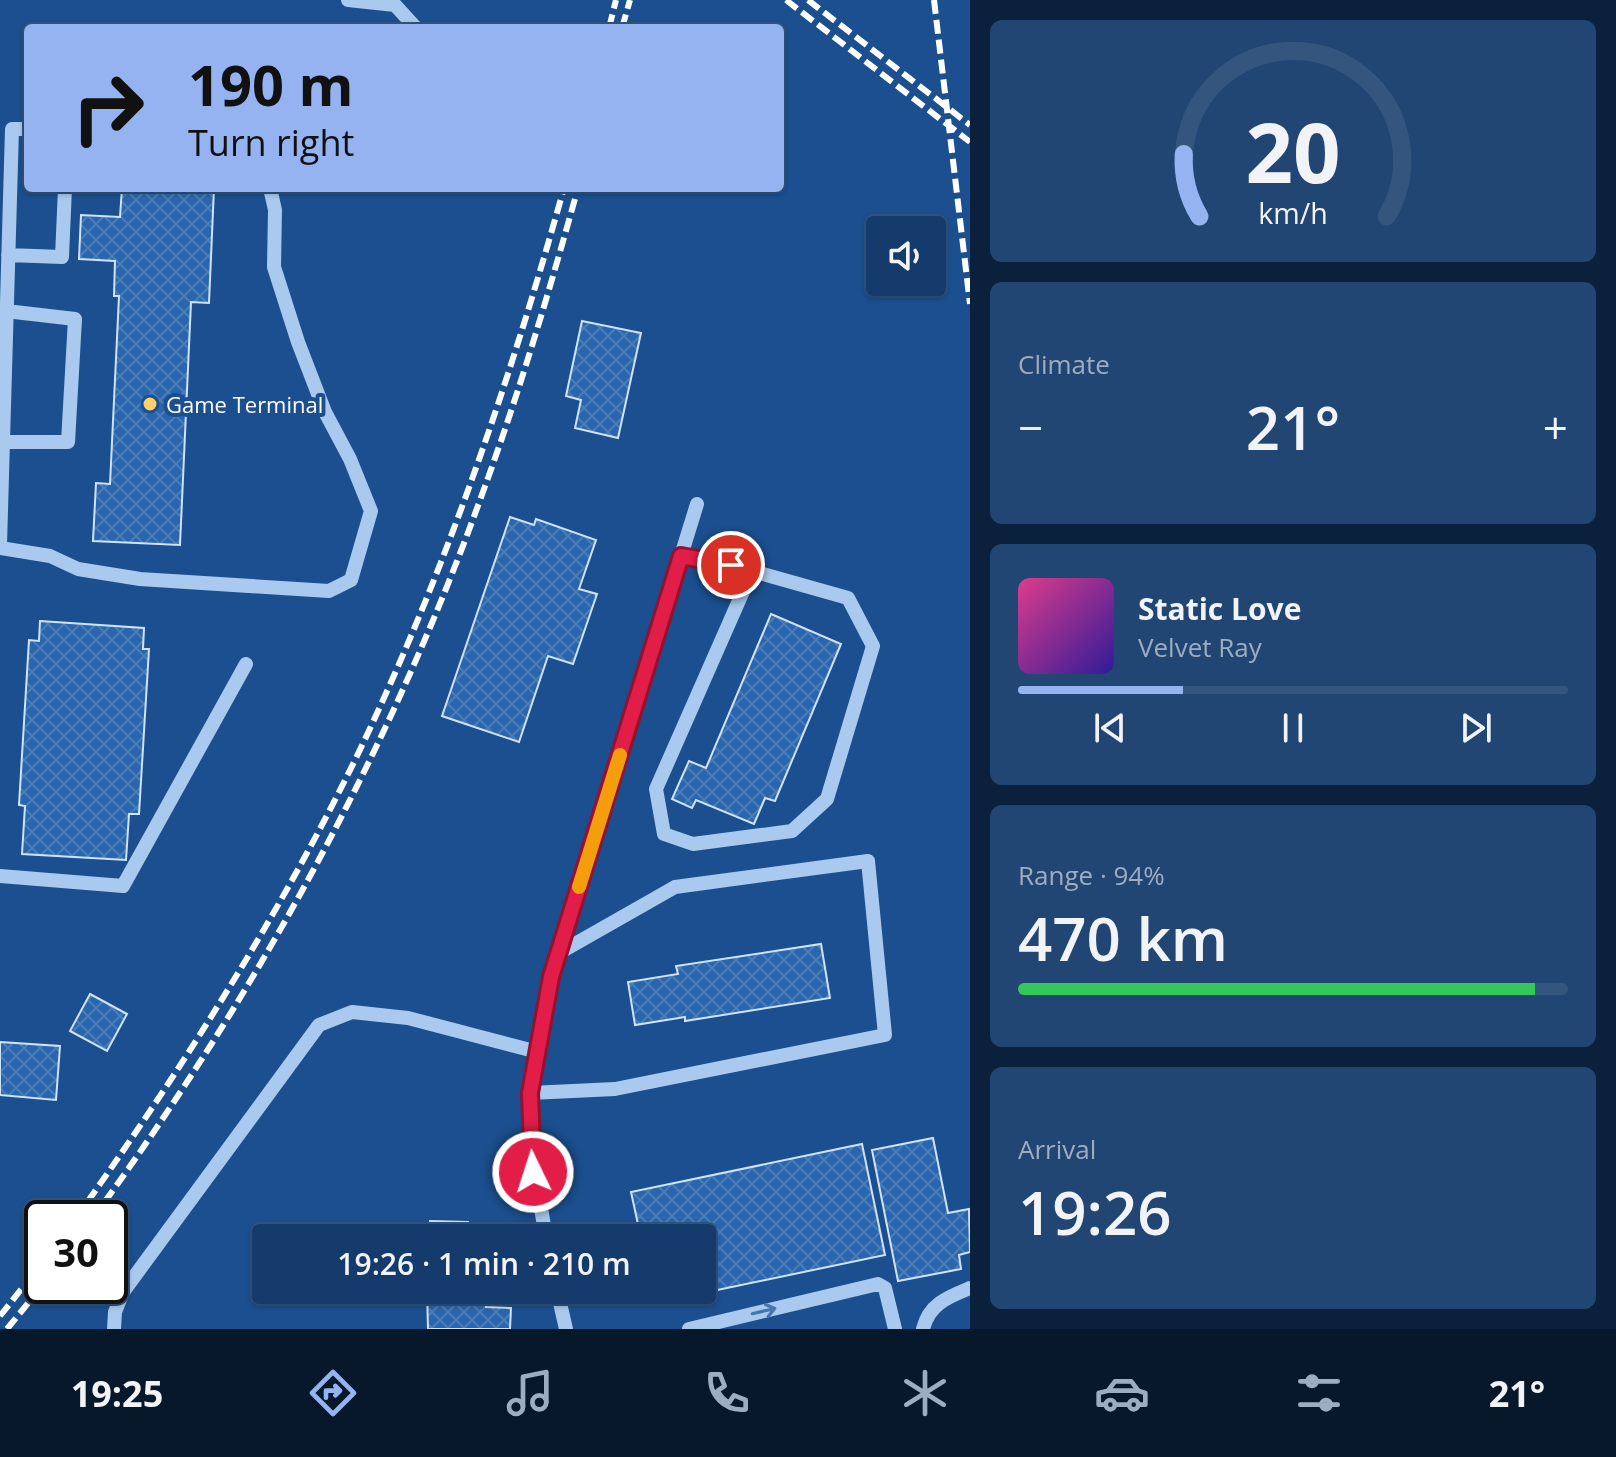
<!DOCTYPE html>
<html lang="en">
<head>
<meta charset="utf-8">
<style>
	:root { --surface:#143b6b; --page:#214673; --text:#f1f3f6; --muted:#9dadc1; --line:#33557e; --accent:#95b2f1 }
	body { margin:0; font-family:"Open Sans",sans-serif; background:var(--page); color:var(--text); height:100vh; display:flex; flex-direction:column; font-size:30px; white-space:nowrap }
	* { box-sizing:border-box; margin:0 }
	p { font-size:26px; color:var(--muted) }
	.icon { flex:none; width:44px; height:44px; fill:none; stroke:currentColor; stroke-width:2; stroke-linecap:round; stroke-linejoin:round }
	.map { position:relative; flex:1; overflow:hidden }
	.drawer { display:flex; flex-direction:column; gap:20px; padding:20px; background:#0b203b; width:646px }
	.drawer>* { flex:none }
	.hud { position:absolute; left:24px; top:24px; width:760px; height:168px; border-radius:8px; box-shadow:0 2px 6px #0004,0 0 0 2px var(--line); background:#95b2f1; color:#111; overflow:hidden }
	.fabs { position:absolute; left:866px; top:216px; display:grid; gap:16px }
	.fabs a { display:grid; place-items:center; width:80px; height:80px; border-radius:8px; background:var(--surface); box-shadow:0 2px 6px #0004,0 0 0 2px var(--line); font-size:40px }
	.speed { position:absolute; left:24px; top:1200px; display:flex; gap:16px; font-size:40px; font-weight:700; text-align:center }
	.speed>* { display:grid; place-content:center; width:104px; height:104px; border-radius:50%; background:var(--surface); box-shadow:0 2px 6px #0004,0 0 0 2px var(--line); line-height:1 }
	.speed .limit { border:4px solid #111; border-radius:12px; background:#fff; color:#111 }
	.pin { position:absolute; display:grid; place-items:center; width:68px; height:68px; color:#fff; margin:-34px; border:4px solid #fff; border-radius:50%; box-shadow:0 2px 8px #0007 }
	.me { position:absolute; width:88px; margin:-44px; rotate:356deg; stroke-linejoin:round; filter:drop-shadow(0 0 6px #0008) }
	.turn { display:flex; align-items:center; gap:28px; height:168px; padding:0 32px; font-size:36px }
	.turn .icon { width:104px; height:104px; stroke-width:2.5 }
	.turn b { display:block; font-size:56px; line-height:68px }
	.big { font-size:60px; font-weight:600; line-height:1.1 }
	.drawer .widget { flex:1; display:flex; flex-direction:column; justify-content:center; gap:12px; min-width:0; padding:0 28px; border-radius:12px; background:var(--page) }
	.drawer .dial { align-items:center; gap:0 }
	.dial svg { height:208px; overflow:visible; fill:none; stroke:var(--line); stroke-width:7; stroke-linecap:round; text-anchor:middle }
	.dial text { fill:var(--text); stroke:none }
	.song { display:flex; align-items:center; gap:24px }
	.cover { width:96px; height:96px; border-radius:12px; background:linear-gradient(135deg,hsl(330 70% 55%),hsl(250 70% 35%)) }
	.played { height:8px; border-radius:4px; background:linear-gradient(90deg,var(--accent) 30%,var(--line) 30%) }
	.keys { display:flex; justify-content:space-around; direction:ltr }
	.heat { display:flex; justify-content:space-between; align-items:center; font-size:44px; direction:ltr }
	.charge { height:12px; border-radius:6px; background:linear-gradient(90deg,#34c759 94%,var(--line) 0) }
	.trip { position:absolute; left:252px; top:1224px; width:464px; height:80px; border-radius:8px; background:var(--surface); box-shadow:0 2px 6px #0004,0 0 0 2px var(--line); font-weight:600; line-height:80px; text-align:center }
	.tabs { display:flex; height:128px; justify-content:space-around; align-items:center; background:#08182b; color:var(--muted) }
	.tabs .icon { width:56px; height:56px }
	.tabs .on { color:var(--accent) }
	.tabs b { font-size:36px; color:var(--text) }
	main { display:flex; flex:1; min-height:0 }
	.map>svg:first-child { display:block }
	.building { fill:url(#building-cross-hatch); stroke:#cfe3fa; stroke-width:2 }
	.lines { fill:none; stroke-linecap:round; stroke-linejoin:round }
	.minor { stroke:#a9c9ee; stroke-width:14 }
	.rail { stroke:#fff; stroke-width:6; stroke-dasharray:14 6; stroke-linecap:butt }
	.oneway { stroke:#4674ac }
	.route-casing { stroke:#92132f; stroke-width:20 }
	.route { stroke:#e11d48; stroke-width:14 }
	.slow { stroke:#f59e0b; stroke-width:14 }
	.poi-dot { fill:#ffd166; stroke:#1b4f8f; stroke-width:3 }
	.labels { text-anchor:middle; dominant-baseline:central; stroke-width:8; stroke-linejoin:round; paint-order:stroke }
	.poi-label { font-size:22px; fill:#fff; stroke:#1b4f8f; text-anchor:start }
</style>
</head>
<body>
<main>
<div class="map">
<svg width="970" height="1329" viewBox="0 0 970 1329">
	<defs>
		<pattern id="building-cross-hatch" width="8" height="8" patternUnits="userSpaceOnUse" patternTransform="scale(2)"><rect width="8" height="8" fill="#2a66ad"/><path d="M0 0l8 8M0 8l8-8" fill="none" stroke="#4a7db9"/></pattern>
	</defs>
	<rect width="100%" height="100%" fill="#1b4f8f"/>
	<path class="building" d="M122 188H214L209 303 191 302 180 545 93 541 96 483 110 484 119 296H114L115 261 79 259 81 215 120 217Z
		M582 321 641 333 618 438 575 428 581 400 566 396Z
		M510 517 534 525 536 519 596 540 579 589 597 594 573 664 548 656 519 742 442 716Z
		M771 614 841 644 775 801 765 798 754 824 696 800 692 808 672 799 689 761 706 768Z
		M40 621 144 628 143 649H149L139 814H129L126 860 22 854 25 806 19 805 29 640 39 641Z
		M821 944 830 998 685 1021V1017L635 1025 628 982 678 974 676 966Z
		M90 994 127 1014 107 1051 70 1031Z
		M0 1042 60 1046 56 1100 0 1095Z
		M933 1138 948 1213 969 1209 970 1252 959 1255 961 1269 898 1281 872 1150Z
		M862 1144 885 1255 655 1303 652 1290H702V1238H641L631 1192Z
		M430 1221 468 1222 467 1238H429Z
		M427 1290H465V1294L486 1295V1307L511 1308 510 1329H428Z"/>
	<g class="lines">
		<path class="minor" d="M348 0 395 5 416 28
			M8 255 62 257 65 188
			M3 442H68L75 319 6 311
			M0 545 12 129H28
			M0 548 50 556 78 569 140 579 329 591 351 580 371 511 350 459 325 412 298 342 274 267 275 210 270 188
			M681 556 731 565 848 598 873 646 827 799 792 831 693 844 664 834 656 789 752 571
			M0 876 123 886 246 664
			M530 1093 615 1089 885 1035 868 861 675 887 559 953
			M546 1238 531 1148 530 1093 551 977 697 504
			M557 1290 566 1329
			M114 1329 115 1312 123 1292 319 1025 352 1012 408 1018 538 1052
			M689 1329 878 1284 885 1288 895 1329
			M923 1329C929 1304 948 1297 970 1288"/>
		<path class="rail" d="M786 0 970 142
			M808 0 970 125
			M934 0 970 304
			M609 28 616 0
			M622 28 630 0
			M76 1218C180 1072 276 921 355 760 444 576 509 384 564 188
			M93 1218C256 995 391 749 484 489 520 390 550 289 578 188
			M0 1316 42 1263
			M7 1329 42 1286"/>
	</g>
	<defs><path id="oneway-shaft" d="M-6 0H5M1.5-3L5.5 0L1.5 3" fill="none" stroke-width="1.6" stroke-linecap="round" stroke-linejoin="round" transform="scale(2)"/></defs>
	<use class="oneway" href="#oneway-shaft" transform="translate(764 1311) rotate(-13)"/>
	<g class="lines">
		<g class="route-casing">
			<path id="route" d="M533 1172 530 1093 551 977 681 556 731 565"/>
		</g>
		<use href="#route" class="route"/>
		<path class="slow" d="M579 887 620 755"/>
	</g>
	<circle class="poi-dot" cx="150" cy="404" r="8"/>
	<g class="labels">
		<g class="poi-label">
			<text x="166" y="404">Game Terminal</text>
		</g>
	</g>
</svg>
<div class="fabs">
<a><svg class="icon" aria-label="sound" viewBox="0 0 24 24"><path d="M4 9h4l5-4v14l-5-4H4zM17 9q2 3 0 6"/></svg></a>
</div>
<div class="speed"><div class="limit">30</div></div>
<div class="pin" style="left:731px;top:565px;background:#d93025"><svg class="icon" aria-label="arrive" viewBox="0 0 24 24"><path d="M6 21V4h12l-3 4 3 4H6"/></svg></div>
<svg class="me" style="left:533px;top:1172px" viewBox="-20 -20 40 40"><circle r="17" fill="#e11d48" stroke="#fff" stroke-width="3"/><path d="M0-11L8 9 0 5-8 9z" fill="#fff"/></svg>
<div class="trip">19:26 · 1 min · 210 m</div>
<div class="hud">
<div class="turn"><svg class="icon" aria-label="right" viewBox="0 0 24 24"><path d="M7 20v-9h11M14 6l5 5-5 5"/></svg><div><b>190 m</b>Turn right</div></div>
</div>
</div>
<section class="drawer">
<div class="widget dial"><svg viewBox="0 0 100 80">
<path d="M14 69A42 42 0 1 1 86 69"/>
<path d="M14 69A42 42 0 0 1 8 45" stroke="#95b2f1"/>
<text x="50" y="56" font-size="32" font-weight="700">20</text>
<text x="50" y="72" font-size="11">km/h</text>
</svg></div>
<div class="widget"><p>Climate</p>
<div class="heat"><a>−</a><b class="big">21°</b><a>+</a></div>
</div>
<div class="widget">
<div class="song"><i class="cover"></i><div><b>Static Love</b><p>Velvet Ray</p></div></div>
<div class="played"></div>
<div class="keys"><svg class="icon" aria-label="previous" viewBox="0 0 24 24"><path d="M18 5L8 12l10 7zM5 5v14"/></svg><svg class="icon" aria-label="pause" viewBox="0 0 24 24"><path d="M8 5v14M16 5v14"/></svg><svg class="icon" aria-label="next" viewBox="0 0 24 24"><path d="M6 5l10 7-10 7zM19 5v14"/></svg></div>
</div>
<div class="widget"><p>Range · 94%</p><b class="big">470 km</b><div class="charge"></div></div>
<div class="widget"><p>Arrival</p><b class="big">19:26</b></div>
</section>
</main>
<nav class="tabs">
<b>19:25</b>
<svg class="icon on" aria-label="directions" viewBox="0 0 24 24"><path d="M12 3l9 9-9 9-9-9zM9 14v-3h6M13 9l2 2-2 2"/></svg>
<svg class="icon" aria-label="music" viewBox="0 0 24 24"><path d="M9 18V5l10-2v13"/><circle cx="6" cy="18" r="3"/><circle cx="16" cy="16" r="3"/></svg>
<svg class="icon" aria-label="phone" viewBox="0 0 24 24"><path d="M5 4h4l2 5-3 2q2 4 5 5l2-3 5 2v4C11 20 4 13 5 4z"/></svg>
<svg class="icon" aria-label="climate" viewBox="0 0 24 24"><path d="M12 3v18M4 7l16 10M4 17L20 7"/></svg>
<svg class="icon" aria-label="car" viewBox="0 0 24 24"><path d="M5 17H2v-5l4-1 3-4h7l3 4 3 1v5h-3M9 17h6M6 11h13"/><circle cx="7" cy="17" r="2"/><circle cx="17" cy="17" r="2"/></svg>
<svg class="icon" aria-label="filters" viewBox="0 0 24 24"><path d="M4 7h16M4 17h16"/><circle cx="9" cy="7" r="2"/><circle cx="15" cy="17" r="2"/></svg>
<b>21°</b>
</nav>
</body>
</html>
